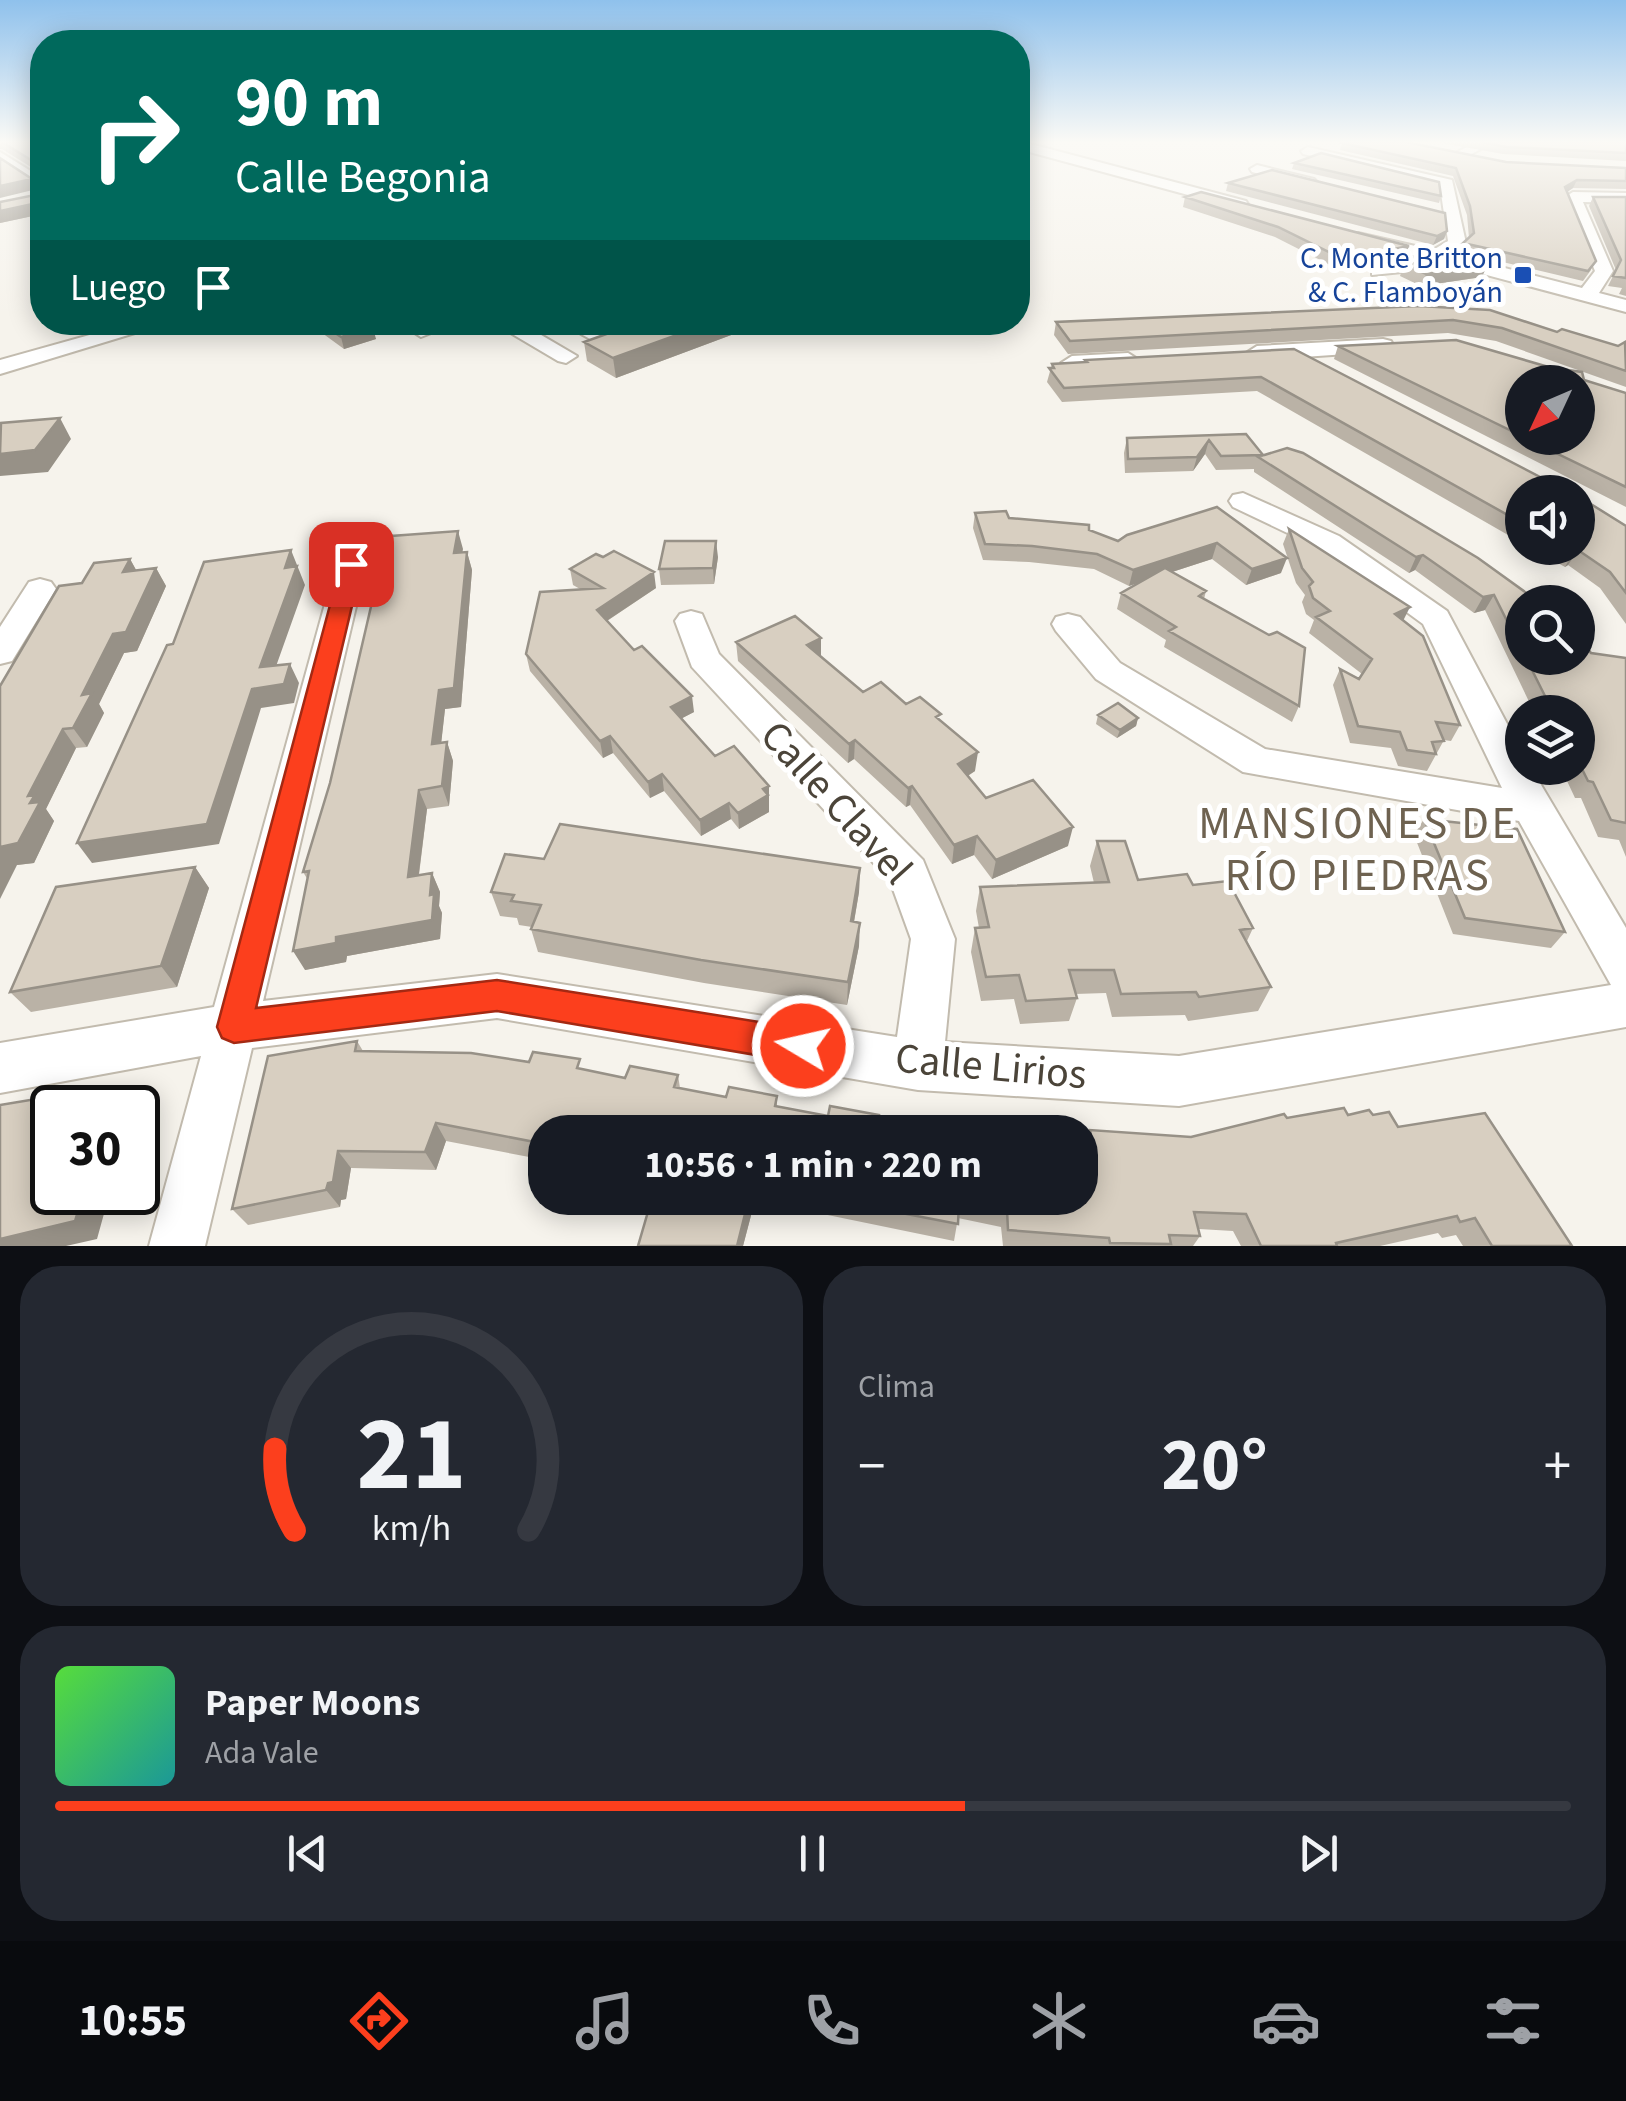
<!DOCTYPE html>
<html lang="es">
<head>
<meta charset="utf-8">
<style>
	:root { --surface:#171b24; --page:#242831; --text:#f1f3f6; --muted:#9ea1a6; --line:#363941; --accent:#fc3f1d }
	body { margin:0; font-family:"Source Sans 3",sans-serif; background:var(--page); color:var(--text); height:100vh; display:flex; flex-direction:column; font-size:38px; white-space:nowrap }
	* { box-sizing:border-box; margin:0 }
	p { font-size:32px; color:var(--muted) }
	.icon { flex:none; width:55px; height:55px; fill:none; stroke:currentColor; stroke-width:2; stroke-linecap:round; stroke-linejoin:round }
	.map { position:relative; height:1246px; overflow:hidden }
	.side { display:flex; flex-direction:column; gap:20px; padding:20px; background:#0d0f14; flex:1 }
	.side>* { flex:none }
	.top-card { position:absolute; left:30px; top:30px; width:1000px; height:305px; border-radius:40px; box-shadow:0 5px 25px #0003; background:#00695c; color:#fff; overflow:hidden }
	.needle { width:65px; rotate:226deg }
	.buttons { position:absolute; left:1505px; top:365px; display:grid; gap:20px }
	.buttons a { display:grid; place-items:center; width:90px; height:90px; border-radius:50%; background:var(--surface); box-shadow:0 5px 25px #0003; font-size:50px }
	.speed { position:absolute; left:30px; top:1085px; display:flex; gap:20px; font-size:50px; font-weight:700; text-align:center }
	.speed>* { display:grid; place-content:center; width:130px; height:130px; border-radius:50%; background:var(--surface); box-shadow:0 5px 25px #0003; line-height:1 }
	.speed .limit { border:5px solid #111; border-radius:15px; background:#fff; color:#111 }
	.pin { position:absolute; display:grid; place-items:center; width:85px; height:85px; color:#fff; margin:-42px; border-radius:20px; box-shadow:0 5px 15px #0006 }
	.me { position:absolute; width:110px; margin:-55px; rotate:279deg; stroke-linejoin:round; filter:drop-shadow(0 0 8px #0008) }
	.turn { display:flex; align-items:center; gap:35px; height:210px; padding:0 40px; font-size:45px }
	.turn .icon { width:130px; height:130px; stroke-width:2.5 }
	.turn b { display:block; font-size:70px; line-height:85px }
	.then { display:flex; align-items:center; height:95px; padding:0 40px; background:#0003; gap:20px; font-size:38px }
	.big { font-size:75px; font-weight:700; line-height:1.1 }
	.side .tile { flex:1; display:flex; flex-direction:column; justify-content:center; gap:15px; min-width:0; padding:0 35px; border-radius:40px; background:var(--page) }
	.side .dial { align-items:center; gap:0 }
	.dial svg { height:260px; overflow:visible; fill:none; stroke:var(--line); stroke-width:7; stroke-linecap:round; text-anchor:middle }
	.dial text { fill:var(--text); stroke:none }
	.song { display:flex; align-items:center; gap:30px }
	.cover { width:120px; height:120px; border-radius:15px; background:linear-gradient(135deg,hsl(110 70% 55%),hsl(180 70% 35%)) }
	.played { height:10px; border-radius:5px; background:linear-gradient(90deg,var(--accent) 60%,var(--line) 60%) }
	.keys { display:flex; justify-content:space-around; direction:ltr }
	.heat { display:flex; justify-content:space-between; align-items:center; font-size:55px; direction:ltr }
	.side .tiles { flex:1; display:grid; gap:20px; grid-template-columns:1fr 1fr }
	.tile:last-child { grid-column:span 2 }
	.trip { position:absolute; left:528px; top:1115px; width:570px; height:100px; border-radius:40px; background:var(--surface); box-shadow:0 5px 25px #0003; font-weight:700; line-height:100px; text-align:center }
	.tabs { display:flex; height:160px; justify-content:space-around; align-items:center; background:#090b0e; color:var(--muted) }
	.tabs .icon { width:70px; height:70px }
	.tabs .on { color:var(--accent) }
	.tabs b { font-size:45px; color:var(--text) }
	.map>svg:first-child { display:block }
	.lines { fill:none; stroke-linecap:round; stroke-linejoin:round }
	.minor-casing { stroke:#c2bbae; stroke-width:4 }
	.minor { fill:#fff; fill-rule:evenodd }
	.wall { fill:#bab2a6; fill-rule:evenodd }
	.shaded-wall { fill:#979187 }
	.building { fill:#d8cfc1; stroke:#979187; stroke-width:2.5 }
	.route { fill:#fc3f1d; stroke:#a42913; stroke-width:2.5 }
	.transit-dot { fill:#1a4fb4; stroke:#fff; stroke-width:4 }
	.labels { text-anchor:middle; dominant-baseline:central; stroke-width:10; stroke-linejoin:round; paint-order:stroke }
	.far-transit-label { font-size:30px; fill:#164399; stroke:#fff; text-anchor:end }
	.near-street-label { font-size:42px; fill:#4b4439; stroke:#fff }
	.near-neighbourhood-label { font-size:45px; letter-spacing:2.5px; fill:#6e6250; stroke:#fff }
</style>
</head>
<body>
<div class="map">
<svg width="1626" height="1246" viewBox="0 0 1626 1246">
	<rect width="100%" height="100%" fill="#f6f3ec"/>
	<g class="lines">
		<g class="minor-casing">
			<path id="minor" d="M1476 142H1494L1462 159 1450 156Z
				M1027 143 1246 201 1248 204 1240 209 1022 150 1020 147Z
				M1308 147 1452 180 1466 243 1451 254 1582 288 1595 271 1565 197 1573 192 1626 193V203L1583 202 1613 271 1599 293 1626 300V312L1438 262 1422 270 1372 275V267L1420 257 1358 241V233L1433 250 1448 241 1440 186 1303 154 1301 151Z
				M0 152 42 178V188L0 162Z
				M1257 165 1314 179 1317 182 1309 187 1252 172 1250 169Z
				M136 322H171L0 374V360Z
				M398 322H459L421 337Z
				M492 322H519L577 356 566 363 558 361Z
				M603 322H634L592 340 581 334Z
				M1383 339 1391 341 1394 346 1391 351 1257 360 1246 353 1257 346Z
				M1128 353 1139 360 1136 365 1072 370 1061 363 1072 356Z
				M1243 493 1339 536 1447 611 1522 752V768H1531L1626 928V1027L1179 1106 918 1090 497 1018 252 1048 205 1246H149L201 1056 0 1093V1043L214 1007 336 564 340 558H362L366 564 263 1001 497 974 897 1037 911 939 890 881 692 667 675 621 680 614 691 611 702 614 719 654 923 860 955 939 945 1042 1179 1056 1611 985 1519 821 1243 772 1096 679 1056 631 1052 624 1056 617 1068 614 1080 617 1120 663 1265 749 1502 788 1423 624 1319 548 1233 507 1229 501 1233 495Z
				M40 579 51 582 56 589 12 661 0 664V627L29 582Z"/>
		</g>
		<use href="#minor" class="minor"/>
	</g>
	<path class="wall" d="M0 142H42V214L0 223V202L40 194 39 172 2 149H0Z
		M1436 142H1626V161L1503 154Z
		M1342 143 1506 162 1626 168V189L1573 188 1567 192 1591 270 1583 281 1460 252 1463 243 1469 238 1467 215 1453 176 1340 150Z
		M1294 163 1441 196 1439 203 1292 169Z
		M1228 183 1447 231 1444 239 1433 245 1226 191Z
		M1185 197 1409 246 1405 256 1340 270 1275 237 1183 207Z
		M1593 197H1626V296L1619 294 1622 288 1608 286 1616 270 1589 206Z
		M1404 264 1482 277 1421 286 1400 276Z
		M1419 306 1557 332 1618 346 1626 343V387L1496 341 1448 333 1068 354 1054 335 1056 322Z
		M307 322H364L376 339 344 349Z
		M640 322H766L616 378 587 361 584 342Z
		M951 322H991L963 330Z
		M1338 346 1584 380 1626 393V507L1334 359ZM1522 382 1578 438H1522Z
		M1294 349 1522 492V543L1257 391 1062 402 1047 382 1052 364 1084 363 1085 360Z
		M1246 434 1263 455 1262 456 1522 602V658H1578L1591 653 1626 658V857L1619 840 1598 837 1581 798H1575L1561 768H1578V712H1534L1485 610 1474 613 1415 570 1409 573 1254 472V469L1216 470 1205 454 1193 471 1125 473 1124 453 1127 438Z
		M1217 507 1281 573 1246 585 1212 559 1172 572 1206 591 1204 599 1299 706 1292 722 1164 647 1166 640 1117 609 1121 593 1140 582 1129 586 1094 569 1029 562 983 560 973 528 975 513 1089 530 1118 541Z
		M1626 526V624L1600 588 1568 565 1565 567 1531 548H1578Z
		M1289 529 1403 620 1460 725 1451 741 1444 740 1427 771 1398 766 1391 748 1350 743 1333 685 1340 669 1359 679 1362 674 1309 633 1314 620 1306 614 1302 602 1305 595 1296 583 1283 544Z
		M458 531 462 553 467 552 472 570 461 707 445 709 441 743 447 742 453 761 449 806 427 809 419 875 432 873 440 892 439 906 442 913 440 939 347 956 346 962 305 970 308 880 303 872Z
		M718 557 714 584 661 585 659 569Z
		M130 559 136 570 156 568 166 586 137 651 124 653 99 704 104 713 87 747 76 748 46 809 54 821 34 863 17 865 82 583Z
		M570 569 656 588 607 621 694 712 682 718 715 756 769 786V812L739 829 731 819 701 836 664 791 650 798 613 753 603 758 530 671 526 654 580 589 573 585Z
		M736 642 821 657 863 692 906 704 940 720 975 771 968 776 986 798 1068 846 992 879 974 855 952 864 910 805 906 807 854 759 848 763 738 661Z
		M1098 715 1138 718 1136 726 1117 738 1096 724Z
		M1424 819 1565 932 1551 948 1453 934 1414 835Z
		M1097 841 1138 880 1193 885 1253 928 1247 941 1271 987 1258 1011 1188 1021 1185 1015 1112 1017 1106 993 1075 994 1077 998 1069 1021 1020 1024 1014 999 981 1001 971 952 975 928H979L976 911 980 887 1094 883 1090 866Z
		M544 859 860 868 859 892 854 922 859 946 847 1005 704 983 538 952 531 929 532 927 519 925 517 918 500 916 491 892Z
		M195 867 209 888 177 987 31 1012 10 992Z
		M357 1041 363 1051 529 1062 583 1070 625 1078 678 1075 680 1088 726 1097 777 1096V1106L828 1116 878 1122 929 1132 931 1124 975 1132H545V1160L446 1141 436 1170 351 1168 346 1199 341 1200 340 1207 248 1225 232 1209Z
		M1348 1115H1373L1398 1127 1572 1246H1463L1456 1235 1442 1238 1438 1233 1380 1246H1241L1233 1231 1199 1229 1200 1236 1193 1246H1003L1001 1227 958 1218 954 1241 759 1201 754 1204 743 1246H638L652 1198H1080L1086 1140 1090 1130 1191 1137 1287 1118Z"/>
	<path class="shaded-wall" d="M1024 158 1023 166 1018 167V160Z
		M32 179 37 189 0 198V186Z
		M1577 180 1573 188 1561 196 1565 187Z
		M42 202V214L0 223V211Z
		M1447 231 1444 239 1433 245 1437 236Z
		M1409 246 1405 256 1340 270 1343 259Z
		M1487 266 1482 277 1421 286 1426 274Z
		M713 322H766L616 378 613 358Z
		M964 322H991L963 330Z
		M373 328 376 339 344 349 341 337Z
		M60 418 71 439 48 472 0 476V454Z
		M1209 440 1205 454 1193 471 1197 457Z
		M458 531 463 549 459 572 454 553Z
		M716 541 718 557 714 584 713 568Z
		M1217 543 1212 559 1129 586 1133 570Z
		M291 550 305 585 269 686 290 664 299 683 294 703 261 708 219 844 92 863 77 843 252 689Z
		M1578 550 1568 565 1565 567 1574 551Z
		M467 552 472 570 461 707 445 709 439 763 432 744 439 690Z
		M1423 555 1415 570 1409 573 1416 557Z
		M1287 558 1281 573 1246 585 1252 569Z
		M130 559 140 577 123 572Z
		M156 568 166 586 137 651 124 653 99 704 104 713 87 747 73 728 82 695 113 634Z
		M654 572 656 588 599 626 597 610Z
		M1494 595 1485 610 1474 613 1483 597Z
		M1410 607 1402 623 1395 614Z
		M821 638V657L807 645Z
		M692 696 694 712 673 723 671 707Z
		M1138 718 1136 726 1117 738 1120 730Z
		M63 729 76 748 46 809 54 821 34 863 17 865 0 899V847Z
		M610 736 613 753 603 758 600 741Z
		M855 740 854 759 848 763 849 744Z
		M447 742 453 761 449 806 442 786Z
		M978 752 975 771 956 783 958 764Z
		M662 774 664 791 650 798 648 782Z
		M769 786V812L739 829 738 813 763 789Z
		M912 786 910 805 906 807 908 788Z
		M419 790 427 809 416 896 408 877Z
		M729 803 731 819 701 836 700 820Z
		M1073 827 1068 846 992 879 996 860Z
		M977 836 974 855 952 864 954 845Z
		M195 867 209 888 177 987 161 966Z
		M860 868 859 892 850 945 851 921Z
		M432 873 440 892 439 906 442 913 440 939 347 956 346 962 305 970 293 951 336 937 430 895Z
		M860 923 859 946 847 1005 848 982Z
		M90 1090 108 1108H84Z
		M436 1123 446 1141 436 1170 425 1152Z
		M338 1151 351 1168 346 1199 341 1200 340 1207 326 1190Z
		M84 1192H110L97 1239 66 1246H0V1239Z
		M749 1198H759V1201L754 1204 743 1246H737Z"/>
	<path class="building" d="M2 142H42V202L0 211V202L40 194 39 165Z
		M1344 142H1406L1506 162 1626 168V181L1577 180 1565 187 1596 261 1588 271 1463 243 1474 233 1470 206 1456 168 1342 143Z
		M1482 142H1626V153L1507 147Z
		M1321 153 1439 182 1441 196 1294 163Z
		M0 158 32 179 0 186Z
		M1272 170 1445 213 1447 231 1437 236 1228 183Z
		M1201 192 1409 246 1343 259 1278 227 1185 197Z
		M1593 197H1626V278L1613 276 1621 260Z
		M1444 254 1487 266 1426 274 1404 264 1427 262Z
		M1419 306 1490 310 1557 332 1562 329 1618 346 1625 342 1626 371 1502 328 1453 320 1070 341 1056 322Z
		M319 322H364L373 328 341 337Z
		M640 322H713L613 358 584 342Z
		M1456 340 1552 368 1582 372 1584 380 1626 393V487L1525 438H1578V382H1522V436L1338 346Z
		M1294 349 1546 480 1565 481 1563 485 1573 492H1522V523L1261 377 1064 388 1049 368H1054L1052 364 1087 362 1085 360Z
		M60 418 35 450 0 454 1 423Z
		M1246 434 1263 455 1221 456 1209 440 1197 457 1128 459 1127 438Z
		M1287 448 1303 453 1478 558 1539 602H1522V651L1494 595 1483 597 1423 555 1416 557 1258 457Z
		M1578 496 1626 526V593L1610 572 1578 550 1574 551 1567 548H1578Z
		M1217 507 1287 558 1252 569 1217 543 1133 570 1097 554 1032 546 985 544 975 513 1006 511 1009 518 1089 525V530L1118 541 1127 535Z
		M1289 529 1410 607 1395 614 1423 636 1460 725 1436 722 1444 741 1432 742 1436 754 1407 750 1400 732 1358 726 1340 669 1359 679 1372 659 1316 617 1330 611 1313 598 1309 586 1313 582 1302 568Z
		M458 531 454 553 467 552 454 688 439 690 432 744 447 742 442 786 419 790 408 877 432 873 430 895 434 894 432 920 336 937V943L293 951 309 871 303 872 330 783 386 542 391 536Z
		M665 541H716L713 568 659 569Z
		M291 550 285 568 297 566 260 667 290 664 284 684 252 689 207 824 77 843 167 645 173 644 204 562Z
		M614 551 654 572 597 610 634 650 642 646 692 696 671 707 715 756 734 746 769 786 763 789 768 795 738 813 729 803 700 820 662 774 648 782 610 736 600 741 526 654 540 592 603 588 570 569 596 554 603 557Z
		M130 559 123 572 156 568 126 632 113 634 82 695 92 693 73 728 63 729 28 796 35 795 30 803 40 802 18 843 0 847V686L59 586 82 583 94 563Z
		M1165 568 1206 591 1199 596 1269 635 1277 632 1305 648 1299 706 1169 631 1176 627 1121 593Z
		M795 616 821 638 807 645 863 692 881 682 906 704 920 697 941 714 936 717 978 752 958 764 986 798 1033 780 1073 827 996 860 977 836 954 845 912 786 908 788 855 740 849 744 736 642Z
		M1578 636 1591 653 1626 658V823L1611 820 1593 782 1588 781 1578 761V712H1553L1526 658H1578Z
		M1118 703 1138 718 1120 730 1098 715Z
		M1424 819 1517 829 1565 932 1465 918Z
		M560 824 860 868 851 921 860 923 848 982 701 960 531 929 541 905 511 901 514 895 491 892 505 854 544 859Z
		M1097 841H1125L1138 880 1187 874 1193 885 1228 881 1253 928 1240 930 1271 987 1199 997 1196 992 1121 994 1114 970H1069L1077 998 1026 1001 1019 975 986 977 975 928 989 927 980 887 1109 882Z
		M195 867 161 966 10 992 56 887Z
		M357 1041 355 1051 471 1053 529 1062 533 1052 580 1059 577 1068 625 1078 630 1066 678 1075 674 1087 726 1097 729 1087 777 1096 775 1106 828 1116 830 1106 879 1115 878 1122 930 1132 931 1124 975 1132H545V1144L436 1123 425 1152 338 1151 333 1182 328 1183 326 1190 232 1209 268 1056Z
		M90 1090 84 1108H52V1192H84L75 1221 0 1239V1105Z
		M1344 1108 1348 1115 1369 1110 1373 1115 1389 1112 1398 1127 1485 1113 1572 1246H1492L1475 1218 1460 1222 1457 1216 1336 1243 1337 1246H1261L1246 1214 1194 1212 1200 1236 1169 1235 1171 1244 1110 1243 1109 1238 1008 1230 1007 1210 959 1201 958 1224 824 1198H1080V1140L1092 1141 1090 1130 1191 1137 1284 1114 1287 1118Z
		M652 1198H749L737 1246H638Z"/>
	<linearGradient id="sky" x2="0" y2="1"><stop stop-color="#8fc1ec"/><stop offset="0.45" stop-color="#fbfaf6"/><stop offset="1" stop-color="#fbfaf6" stop-opacity="0"/></linearGradient>
	<rect width="1626" height="316" fill="url(#sky)"/>
	<path class="route" d="M351 557 362 564 256 1008 497 980 803 1029 815 1034 820 1046 815 1058 803 1063 497 1011 234 1043 222 1038 217 1027 341 564Z"/>
	<rect class="transit-dot" x="1513" y="265" width="20" height="20" rx="5"/>
	<g class="labels">
		<g class="far-transit-label">
			<text x="1503" y="258">C. Monte Britton<tspan x="1503" dy="34">&amp; C. Flamboyán</tspan></text>
		</g>
		<g class="near-street-label">
			<text transform="translate(836 803) rotate(48)">Calle Clavel</text>
			<text transform="translate(991 1067) rotate(5)">Calle Lirios</text>
		</g>
		<g class="near-neighbourhood-label">
			<text x="1358" y="824">MANSIONES DE<tspan x="1358" dy="52">RÍO PIEDRAS</tspan></text>
		</g>
	</g>
</svg>
<div class="buttons">
<a><svg class="needle" viewBox="-14 -14 28 28"><path d="M0-13l5 13h-10z" fill="#e53935"/><path d="M0 13l5-13h-10z" fill="#9ea1a6"/></svg></a>
<a><svg class="icon" aria-label="sound" viewBox="0 0 24 24"><path d="M4 9h4l5-4v14l-5-4H4zM17 9q2 3 0 6"/></svg></a>
<a><svg class="icon" aria-label="search" viewBox="0 0 24 24"><circle cx="10" cy="10" r="6"/><path d="M15 15l6 6"/></svg></a>
<a><svg class="icon" aria-label="layers" viewBox="0 0 24 24"><path d="M12 4l9 5-9 5-9-5zM3 14l9 5 9-5"/></svg></a>
</div>
<div class="speed"><div class="limit">30</div></div>
<div class="pin" style="left:351px;top:564px;background:#d93025"><svg class="icon" aria-label="arrive" viewBox="0 0 24 24"><path d="M6 21V4h12l-3 4 3 4H6"/></svg></div>
<svg class="me" style="left:803px;top:1046px" viewBox="-20 -20 40 40"><circle r="17" fill="#fc3f1d" stroke="#fff" stroke-width="3"/><path d="M0-11L8 9 0 5-8 9z" fill="#fff"/></svg>
<div class="trip">10:56 · 1 min · 220 m</div>
<div class="top-card">
<div class="turn"><svg class="icon" aria-label="right" viewBox="0 0 24 24"><path d="M7 20v-9h11M14 6l5 5-5 5"/></svg><div><b>90 m</b>Calle Begonia</div></div>
<div class="then">Luego<svg class="icon" aria-label="arrive" viewBox="0 0 24 24"><path d="M6 21V4h12l-3 4 3 4H6"/></svg></div>
</div>
</div>
<section class="side">
<div class="tiles">
<div class="tile dial"><svg viewBox="0 0 100 80">
<path d="M14 69A42 42 0 1 1 86 69"/>
<path d="M14 69A42 42 0 0 1 8 44" stroke="#fc3f1d"/>
<text x="50" y="56" font-size="32" font-weight="700">21</text>
<text x="50" y="72" font-size="11">km/h</text>
</svg></div>
<div class="tile"><p>Clima</p>
<div class="heat"><a>−</a><b class="big">20°</b><a>+</a></div>
</div>
<div class="tile">
<div class="song"><i class="cover"></i><div><b>Paper Moons</b><p>Ada Vale</p></div></div>
<div class="played"></div>
<div class="keys"><svg class="icon" aria-label="previous" viewBox="0 0 24 24"><path d="M18 5L8 12l10 7zM5 5v14"/></svg><svg class="icon" aria-label="pause" viewBox="0 0 24 24"><path d="M8 5v14M16 5v14"/></svg><svg class="icon" aria-label="next" viewBox="0 0 24 24"><path d="M6 5l10 7-10 7zM19 5v14"/></svg></div>
</div>
</div>
</section>
<nav class="tabs">
<b>10:55</b>
<svg class="icon on" aria-label="directions" viewBox="0 0 24 24"><path d="M12 3l9 9-9 9-9-9zM9 14v-3h6M13 9l2 2-2 2"/></svg>
<svg class="icon" aria-label="music" viewBox="0 0 24 24"><path d="M9 18V5l10-2v13"/><circle cx="6" cy="18" r="3"/><circle cx="16" cy="16" r="3"/></svg>
<svg class="icon" aria-label="phone" viewBox="0 0 24 24"><path d="M5 4h4l2 5-3 2q2 4 5 5l2-3 5 2v4C11 20 4 13 5 4z"/></svg>
<svg class="icon" aria-label="climate" viewBox="0 0 24 24"><path d="M12 3v18M4 7l16 10M4 17L20 7"/></svg>
<svg class="icon" aria-label="car" viewBox="0 0 24 24"><path d="M5 17H2v-5l4-1 3-4h7l3 4 3 1v5h-3M9 17h6M6 11h13"/><circle cx="7" cy="17" r="2"/><circle cx="17" cy="17" r="2"/></svg>
<svg class="icon" aria-label="filters" viewBox="0 0 24 24"><path d="M4 7h16M4 17h16"/><circle cx="9" cy="7" r="2"/><circle cx="15" cy="17" r="2"/></svg>
</nav>
</body>
</html>
